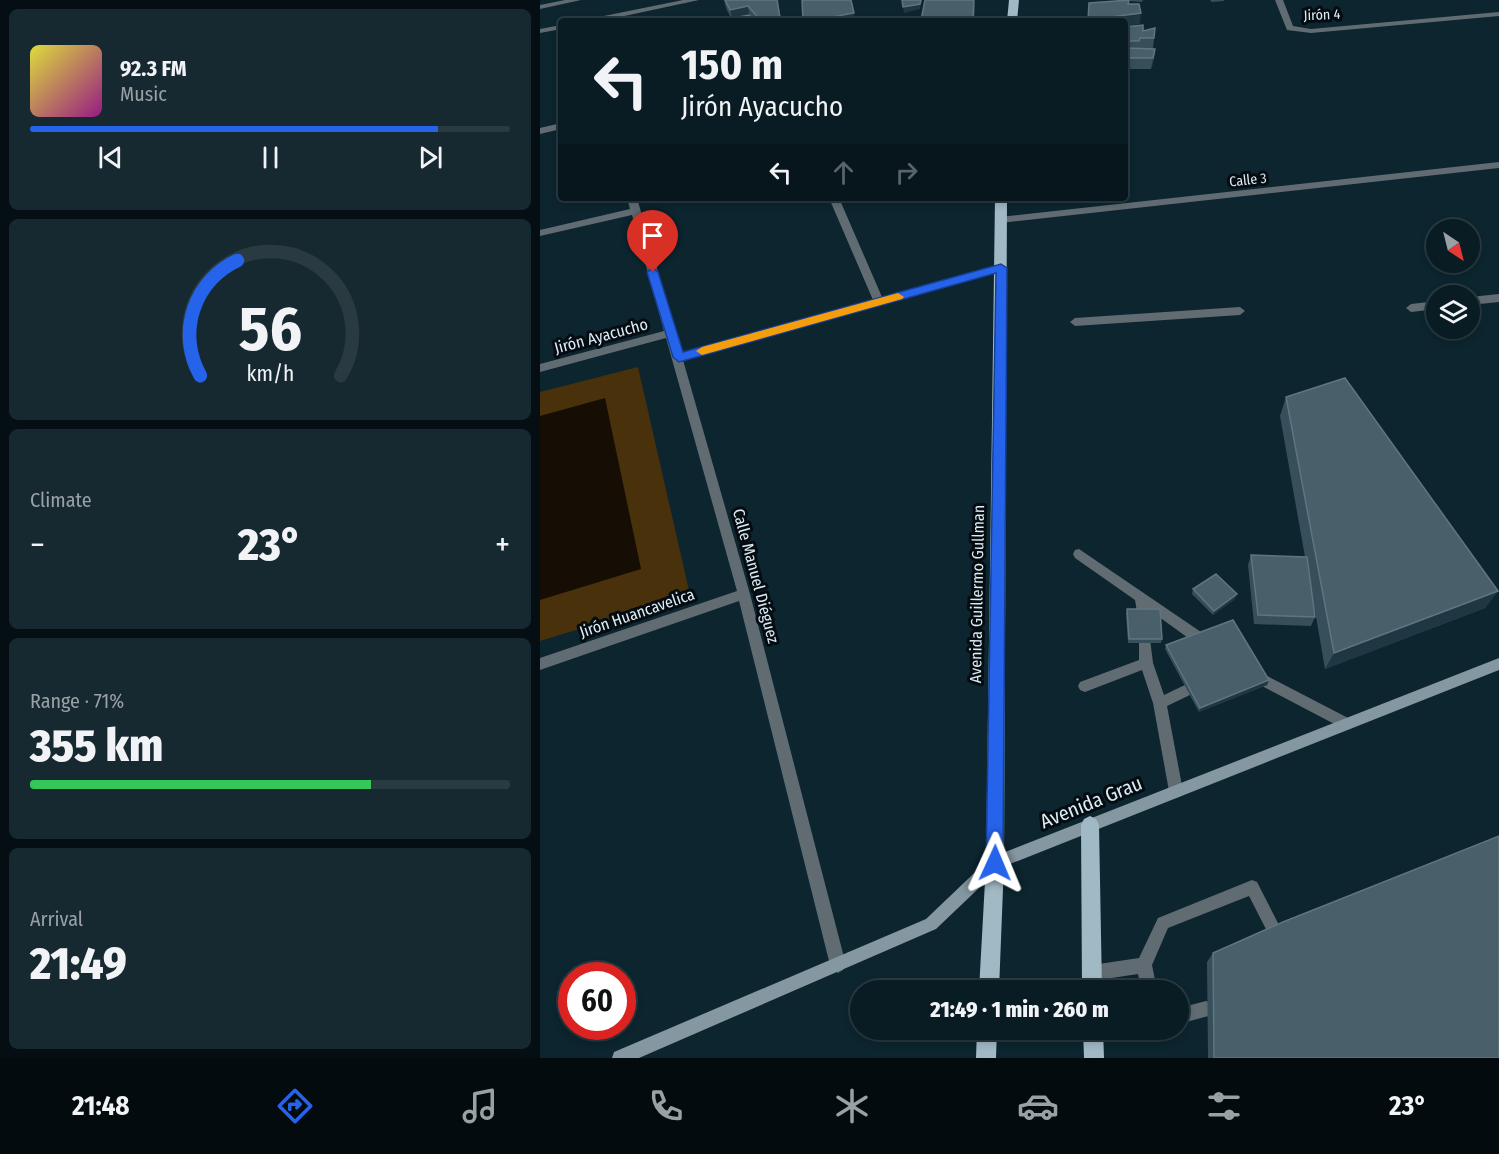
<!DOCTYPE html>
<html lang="en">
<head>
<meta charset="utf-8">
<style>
	:root { --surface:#091c23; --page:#172930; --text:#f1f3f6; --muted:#99a1a6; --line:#293a41; --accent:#2563eb }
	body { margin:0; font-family:"Fira Sans Condensed",sans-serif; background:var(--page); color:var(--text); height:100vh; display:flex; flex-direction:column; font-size:22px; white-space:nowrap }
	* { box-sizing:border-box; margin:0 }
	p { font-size:20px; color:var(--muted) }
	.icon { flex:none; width:33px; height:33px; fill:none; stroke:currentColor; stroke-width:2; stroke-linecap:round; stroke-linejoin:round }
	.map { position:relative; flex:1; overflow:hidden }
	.panel { display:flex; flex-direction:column; gap:9px; padding:9px; background:#050f13; width:540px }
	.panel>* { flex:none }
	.top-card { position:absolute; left:18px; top:18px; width:570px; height:183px; border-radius:6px; box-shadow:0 3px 9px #0003,0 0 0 2px var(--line); background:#091c23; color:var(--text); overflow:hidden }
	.needle { width:39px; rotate:145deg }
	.buttons { position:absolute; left:886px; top:219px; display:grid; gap:12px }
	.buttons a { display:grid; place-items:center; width:54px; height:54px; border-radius:50%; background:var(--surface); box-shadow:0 3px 9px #0003,0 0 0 2px var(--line); font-size:30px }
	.speed { position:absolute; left:18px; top:962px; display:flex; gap:12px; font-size:30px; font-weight:700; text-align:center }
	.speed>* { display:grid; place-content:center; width:78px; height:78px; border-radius:50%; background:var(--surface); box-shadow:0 3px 9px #0003,0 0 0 2px var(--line); line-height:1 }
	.speed .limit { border:9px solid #d22; background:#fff; color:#111 }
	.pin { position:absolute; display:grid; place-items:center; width:51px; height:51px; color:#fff; margin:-62px -26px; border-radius:50% 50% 50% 0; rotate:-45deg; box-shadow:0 0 6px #0007 }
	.pin .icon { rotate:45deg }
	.me { position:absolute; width:66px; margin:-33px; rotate:1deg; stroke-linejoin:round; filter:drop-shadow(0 0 4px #0008) }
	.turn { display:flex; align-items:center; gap:21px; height:126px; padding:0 24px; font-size:27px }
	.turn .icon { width:78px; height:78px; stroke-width:2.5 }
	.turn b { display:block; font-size:42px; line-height:51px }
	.lanes { display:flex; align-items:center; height:57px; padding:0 24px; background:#0003; justify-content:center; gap:30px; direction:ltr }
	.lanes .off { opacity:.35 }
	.big { font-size:45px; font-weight:800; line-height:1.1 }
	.panel .card { flex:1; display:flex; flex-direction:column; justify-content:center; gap:9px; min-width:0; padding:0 21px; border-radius:9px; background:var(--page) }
	.panel .dial { align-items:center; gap:0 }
	.dial svg { height:156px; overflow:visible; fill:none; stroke:var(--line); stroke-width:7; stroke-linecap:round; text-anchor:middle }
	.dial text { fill:var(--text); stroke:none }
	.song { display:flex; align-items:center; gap:18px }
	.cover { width:72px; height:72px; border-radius:9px; background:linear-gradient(135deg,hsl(60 70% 55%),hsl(310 70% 35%)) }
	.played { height:6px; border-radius:3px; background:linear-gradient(90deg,var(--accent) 85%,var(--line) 85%) }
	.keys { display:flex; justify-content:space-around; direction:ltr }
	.heat { display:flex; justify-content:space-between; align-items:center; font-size:33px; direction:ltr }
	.charge { height:9px; border-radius:4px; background:linear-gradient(90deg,#34c759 71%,var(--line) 0) }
	.trip { position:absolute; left:310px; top:980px; width:339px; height:60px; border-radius:30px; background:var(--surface); box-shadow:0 3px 9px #0003,0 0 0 2px var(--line); font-weight:800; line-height:60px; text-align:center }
	.tab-bar { display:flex; height:96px; justify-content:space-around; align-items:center; background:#040b0e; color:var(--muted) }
	.tab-bar .icon { width:42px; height:42px }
	.tab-bar .active { color:var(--accent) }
	.tab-bar b { font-size:27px; color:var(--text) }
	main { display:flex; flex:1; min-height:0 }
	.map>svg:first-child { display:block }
	.green { fill:#48310b }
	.water { fill:#160e04 }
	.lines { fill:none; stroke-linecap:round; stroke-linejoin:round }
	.service { fill:#616c72; fill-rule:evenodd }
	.pedestrian { fill:#616c72; fill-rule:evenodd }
	.minor { fill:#616c72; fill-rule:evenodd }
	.tertiary { fill:#616c72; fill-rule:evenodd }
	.secondary { fill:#8597a1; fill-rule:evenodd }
	.primary { fill:#a1b9c5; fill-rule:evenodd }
	.wall { fill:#374f5a }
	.shaded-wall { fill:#1f3742 }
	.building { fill:#49606b; stroke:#607580; stroke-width:1.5 }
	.route { fill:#2563eb; stroke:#184099; stroke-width:1.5 }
	.slow { fill:#f59e0b }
	.labels { text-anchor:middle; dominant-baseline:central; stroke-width:6; stroke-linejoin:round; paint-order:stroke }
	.far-street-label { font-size:14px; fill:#ddebf3; stroke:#040c11 }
	.street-label { font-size:16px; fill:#ddebf3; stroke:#040c11 }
	.near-street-label { font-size:20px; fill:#ddebf3; stroke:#040c11 }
</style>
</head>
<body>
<main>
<section class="panel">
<div class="card">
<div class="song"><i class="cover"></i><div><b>92.3 FM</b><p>Music</p></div></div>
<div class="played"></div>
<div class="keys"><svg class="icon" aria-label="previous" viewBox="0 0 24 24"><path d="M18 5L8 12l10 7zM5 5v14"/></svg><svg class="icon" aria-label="pause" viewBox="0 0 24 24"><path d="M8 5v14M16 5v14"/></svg><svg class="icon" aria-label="next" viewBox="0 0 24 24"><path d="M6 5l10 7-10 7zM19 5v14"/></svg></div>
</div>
<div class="card dial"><svg viewBox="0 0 100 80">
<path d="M14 69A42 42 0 1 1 86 69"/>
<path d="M14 69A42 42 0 0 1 33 10" stroke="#2563eb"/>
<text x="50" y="56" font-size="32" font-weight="700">56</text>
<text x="50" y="72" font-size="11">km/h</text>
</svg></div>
<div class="card"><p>Climate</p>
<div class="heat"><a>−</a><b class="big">23°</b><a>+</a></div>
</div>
<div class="card"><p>Range · 71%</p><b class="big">355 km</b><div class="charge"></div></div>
<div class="card"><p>Arrival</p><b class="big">21:49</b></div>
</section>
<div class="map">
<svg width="959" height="1058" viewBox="0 0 959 1058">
	<rect width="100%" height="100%" fill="#0c252f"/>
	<path class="green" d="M98 367 150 595 0 641V392Z"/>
	<path class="water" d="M65 398 101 569 0 600V416Z"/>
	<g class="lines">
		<path class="service" d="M959 294V302L930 305V297Z
			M897 301V309L871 312 866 308 871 304Z
			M700 307 705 311 700 315 535 326 530 322 535 318Z
			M539 549 661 632 662 636 661 640 656 642 651 640 608 609 606 618 602 620 598 618 595 600 535 558 533 554 535 550Z
			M605 637 610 639 613 663 624 695 647 684 652 686 654 690 652 694 627 706 643 791 641 796 636 798 631 796 629 791 613 703 602 670 545 692 540 690 538 686 540 682 599 660V643L600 639Z
			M725 675 812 720 814 724 812 728 807 730 802 728 720 685 718 681 720 677Z"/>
		<path class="pedestrian" d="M712 880 717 882 740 927 743 932 740 937 735 940 730 937 709 896 628 928 612 965 617 990H601L598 974 552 981 547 978 544 973 547 968 552 965 599 958 618 918Z
			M666 1001 672 1003 674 1009 672 1015 639 1024V1008Z"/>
		<path class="minor" d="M735 0H743L753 26 771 29 959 12V16L771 33 747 30Z
			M21 123V129L0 134V128Z
			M959 162V168L460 223 455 220 460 217Z
			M87 198H97L141 353 333 300 289 198H299L342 297 461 265 466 268 465 270 143 360 210 594 306 965 303 970 298 973 293 970 290 965 199 601 0 670V658L197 591 126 338 0 372V364L124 331 92 215 0 236V230L90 209Z"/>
		<path class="tertiary" d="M25 0H41L0 9V5Z
			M143 0H159L61 21H45L49 19Z
			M21 25V29L0 33V29Z"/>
		<path class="secondary" d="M959 658V670L460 868 396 929 99 1058H72L74 1052 386 919 450 858Z"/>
		<path class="primary" d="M469 0H479L477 21H467Z
			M455 198H467L464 863 459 990H439L446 863Z
			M550 816 556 819 559 825 562 990H542L541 825 544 819Z
			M437 1029H457L456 1058H436Z
			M543 1029H563L564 1058H544Z"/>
	</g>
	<path class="wall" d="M184 0H238L241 21H189L188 19 191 18 186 8Z
		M385 0 435 8 434 21H381Z
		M589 0H603L602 2 590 1Z
		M670 0H684V1L672 2Z
		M585 27 603 31 615 28 613 49H615L614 60 611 69H585Z
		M746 397 958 591 945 608 785 669 774 605 775 617 771 626 714 624 708 565 711 555 765 557 740 416Z
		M653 589 695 599 673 615 652 594Z
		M587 609 622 639 621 643H588L586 614Z
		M626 645 729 680 727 685 659 712 625 649Z
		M673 953 959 1058H668L667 962Z"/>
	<path class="shaded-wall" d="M238 0 241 21H221Z
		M381 0H382L380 9 364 13 363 7Z
		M434 0 435 8 434 21H433Z
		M208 6 210 18 193 21 190 10Z
		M314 13 315 21H271Z
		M601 13 600 24 585 26V21H548V20Z
		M615 49 614 60 611 69 613 58Z
		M958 591 945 608 785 669 794 653Z
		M697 594 695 599 673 615 674 611Z
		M729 680 727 685 659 712 660 708Z"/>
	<path class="building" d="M185 0H237L240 18 221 21 208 6 190 10Z
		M262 0H311L314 13 271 21H263Z
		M362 0H381L380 4 363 7Z
		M385 0H434L433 18 381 20Z
		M589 0 588 4H599L601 13 548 20 549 3Z
		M209 15 216 21H189L188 19Z
		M603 25V31L615 28 614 38H600L599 41H585V27Z
		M585 48 615 49 613 58H585Z
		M805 378 958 591 794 653 746 397Z
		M711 555 767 557 775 617 718 615Z
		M676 574 697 594 674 611 653 589Z
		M587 609H620L622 639H589Z
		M693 620 729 680 660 708 626 645Z
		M959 836V1058H674L673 953 743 922Z"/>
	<path class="route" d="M461 264 467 268 463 863 461 869 455 871 449 869 446 863 456 273 139 362 133 357 107 272 113 268 118 272 143 352Z"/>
	<path class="slow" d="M358 293 364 297 362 299 162 355 156 351 162 347Z"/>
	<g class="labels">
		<g class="far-street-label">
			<text transform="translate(782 15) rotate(-2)">Jirón 4</text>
			<text transform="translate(708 180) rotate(-6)">Calle 3</text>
		</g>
		<g class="street-label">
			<text transform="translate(61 336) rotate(-15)">Jirón Ayacucho</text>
			<text transform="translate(216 576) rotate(75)">Calle Manuel Diéguez</text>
			<text transform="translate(437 594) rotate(-89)">Avenida Guillermo Gullman</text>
			<text transform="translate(97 613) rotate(-19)">Jirón Huancavelica</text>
		</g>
		<g class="near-street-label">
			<text transform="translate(551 802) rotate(-22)">Avenida Grau</text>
		</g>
	</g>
</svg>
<div class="buttons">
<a><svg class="needle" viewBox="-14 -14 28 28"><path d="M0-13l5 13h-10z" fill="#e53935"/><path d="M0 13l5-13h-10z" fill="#99a1a6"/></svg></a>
<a><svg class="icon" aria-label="layers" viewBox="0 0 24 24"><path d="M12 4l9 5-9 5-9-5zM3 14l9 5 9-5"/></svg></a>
</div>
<div class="speed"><div class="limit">60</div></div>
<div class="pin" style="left:113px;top:272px;background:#d93025"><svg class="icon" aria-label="arrive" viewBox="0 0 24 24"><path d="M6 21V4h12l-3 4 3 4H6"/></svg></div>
<svg class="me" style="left:455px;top:863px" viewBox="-20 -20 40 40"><path d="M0-17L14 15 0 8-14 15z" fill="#2563eb" stroke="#fff" stroke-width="4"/></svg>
<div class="trip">21:49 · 1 min · 260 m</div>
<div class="top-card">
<div class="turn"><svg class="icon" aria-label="left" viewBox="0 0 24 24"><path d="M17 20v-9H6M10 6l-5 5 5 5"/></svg><div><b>150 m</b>Jirón Ayacucho</div></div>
<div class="lanes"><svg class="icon" aria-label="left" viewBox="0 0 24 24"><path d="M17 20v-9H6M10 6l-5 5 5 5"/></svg><svg class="icon off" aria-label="ahead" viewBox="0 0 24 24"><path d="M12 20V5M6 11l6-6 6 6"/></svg><svg class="icon off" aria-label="right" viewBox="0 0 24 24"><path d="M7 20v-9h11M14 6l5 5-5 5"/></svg></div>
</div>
</div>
</main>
<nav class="tab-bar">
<b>21:48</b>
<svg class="icon active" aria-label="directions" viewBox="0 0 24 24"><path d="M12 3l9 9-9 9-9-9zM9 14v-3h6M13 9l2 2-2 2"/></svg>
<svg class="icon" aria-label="music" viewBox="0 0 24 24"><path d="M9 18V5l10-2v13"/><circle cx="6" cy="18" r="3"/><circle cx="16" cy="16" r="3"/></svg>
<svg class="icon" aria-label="phone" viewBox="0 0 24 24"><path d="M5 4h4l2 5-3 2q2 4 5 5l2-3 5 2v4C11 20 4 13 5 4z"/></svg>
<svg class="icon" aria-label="climate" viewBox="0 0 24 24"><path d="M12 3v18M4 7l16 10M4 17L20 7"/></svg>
<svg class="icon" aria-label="car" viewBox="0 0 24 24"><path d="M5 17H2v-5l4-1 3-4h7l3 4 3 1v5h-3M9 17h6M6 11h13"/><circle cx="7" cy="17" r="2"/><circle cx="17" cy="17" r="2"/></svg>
<svg class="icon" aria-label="filters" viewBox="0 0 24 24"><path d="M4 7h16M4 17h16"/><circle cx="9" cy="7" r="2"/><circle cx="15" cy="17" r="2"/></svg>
<b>23°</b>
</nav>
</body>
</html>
